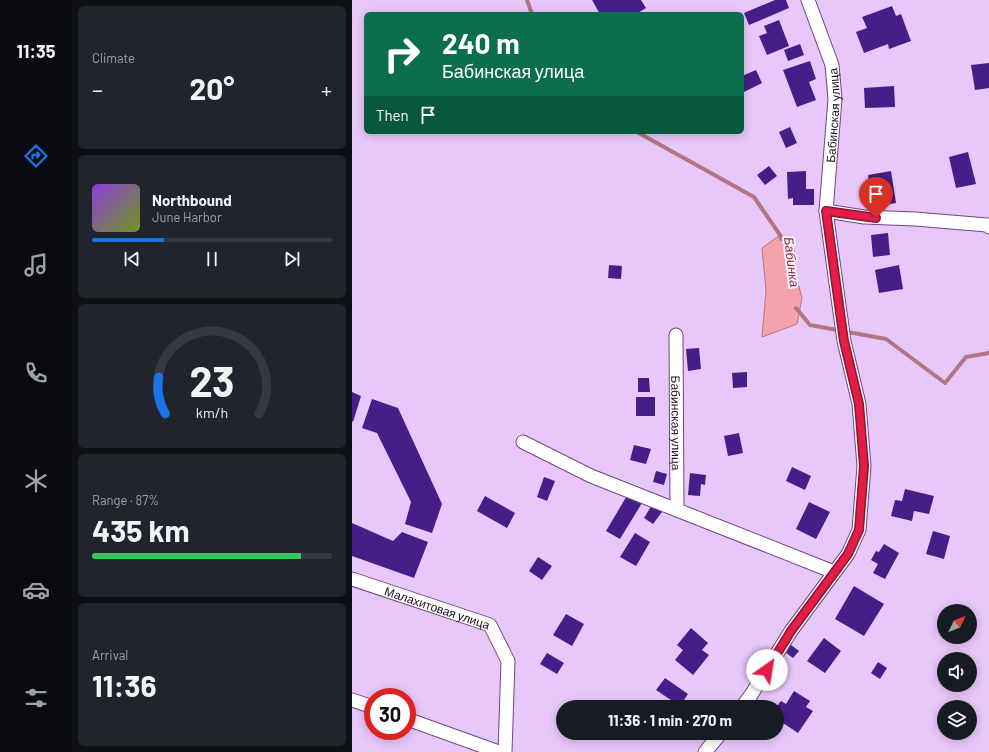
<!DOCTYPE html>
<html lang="en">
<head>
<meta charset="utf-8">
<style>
	:root { --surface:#171b24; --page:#20242c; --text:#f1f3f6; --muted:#9ea1a6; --line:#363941; --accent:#1a73e8 }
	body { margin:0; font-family:Barlow,sans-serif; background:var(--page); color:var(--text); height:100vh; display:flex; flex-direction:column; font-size:15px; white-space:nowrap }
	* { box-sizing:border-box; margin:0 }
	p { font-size:13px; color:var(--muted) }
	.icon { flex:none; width:22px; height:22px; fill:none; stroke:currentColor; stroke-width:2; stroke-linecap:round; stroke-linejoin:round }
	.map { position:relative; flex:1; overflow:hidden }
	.side { display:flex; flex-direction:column; gap:6px; padding:6px; background:#0d0f14; width:280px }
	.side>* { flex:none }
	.top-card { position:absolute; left:12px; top:12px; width:380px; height:122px; border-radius:6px; box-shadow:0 2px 10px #0003; background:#0b6e4f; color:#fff; overflow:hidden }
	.needle { width:26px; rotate:47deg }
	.tools { position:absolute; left:585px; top:604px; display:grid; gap:8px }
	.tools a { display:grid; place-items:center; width:40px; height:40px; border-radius:50%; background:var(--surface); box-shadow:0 2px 10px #0003; font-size:20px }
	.speed { position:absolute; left:12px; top:688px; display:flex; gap:8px; font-size:20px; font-weight:700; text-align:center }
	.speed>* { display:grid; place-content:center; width:52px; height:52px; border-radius:50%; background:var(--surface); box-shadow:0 2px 10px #0003; line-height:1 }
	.speed .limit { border:6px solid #d22; background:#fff; color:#111 }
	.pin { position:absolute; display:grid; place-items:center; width:34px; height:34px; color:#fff; margin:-41px -17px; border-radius:50% 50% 50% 0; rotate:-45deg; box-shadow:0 0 4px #0007 }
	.pin .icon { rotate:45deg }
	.me { position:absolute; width:44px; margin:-22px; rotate:32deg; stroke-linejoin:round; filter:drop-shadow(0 0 3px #0008) }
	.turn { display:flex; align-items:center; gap:14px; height:84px; padding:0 12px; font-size:18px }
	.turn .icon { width:52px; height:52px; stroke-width:2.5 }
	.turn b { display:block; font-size:28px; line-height:34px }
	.then { display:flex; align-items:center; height:38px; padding:0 12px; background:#0003; gap:8px; font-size:15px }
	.big { font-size:30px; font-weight:700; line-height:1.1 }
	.side .tile { flex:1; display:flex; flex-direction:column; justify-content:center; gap:6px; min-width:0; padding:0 14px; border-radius:6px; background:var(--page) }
	.side .dial { align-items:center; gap:0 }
	.dial svg { height:104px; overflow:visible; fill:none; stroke:var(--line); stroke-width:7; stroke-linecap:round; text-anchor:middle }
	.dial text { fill:var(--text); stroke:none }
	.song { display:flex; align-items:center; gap:12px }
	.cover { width:48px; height:48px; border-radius:6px; background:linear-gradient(135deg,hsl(270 70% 55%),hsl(80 70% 35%)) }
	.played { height:4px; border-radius:2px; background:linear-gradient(90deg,var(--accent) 30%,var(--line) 30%) }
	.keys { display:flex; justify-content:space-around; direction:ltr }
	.heat { display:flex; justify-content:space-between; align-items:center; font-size:22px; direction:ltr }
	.charge { height:6px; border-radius:3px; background:linear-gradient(90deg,#34c759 87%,var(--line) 0) }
	.trip { position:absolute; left:204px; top:700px; width:228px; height:40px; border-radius:20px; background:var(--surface); box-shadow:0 2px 10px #0003; font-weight:700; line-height:40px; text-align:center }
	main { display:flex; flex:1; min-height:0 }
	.dock { display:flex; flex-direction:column; width:72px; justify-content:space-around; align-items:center; background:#090b0e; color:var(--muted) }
	.dock .icon { width:28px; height:28px }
	.dock .active { color:var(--accent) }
	.dock b { font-size:18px; color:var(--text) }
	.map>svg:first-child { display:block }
	.water { fill:#f4a2ab; stroke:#b37582 }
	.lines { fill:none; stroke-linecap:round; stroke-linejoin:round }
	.stream { stroke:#b37582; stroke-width:4 }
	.building { fill:#451f88 }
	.minor-casing { stroke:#6c4880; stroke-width:15 }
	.minor { stroke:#fff; stroke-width:13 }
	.route-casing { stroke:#92132f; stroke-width:10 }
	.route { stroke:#e11d48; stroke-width:7 }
	.labels { text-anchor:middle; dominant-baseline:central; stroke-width:4; stroke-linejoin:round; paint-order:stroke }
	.street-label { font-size:12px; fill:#1b0c23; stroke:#f9f5fb }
	.water-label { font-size:13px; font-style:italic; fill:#9a243f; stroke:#f9f5fb }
</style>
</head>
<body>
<main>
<nav class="dock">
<b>11:35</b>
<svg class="icon active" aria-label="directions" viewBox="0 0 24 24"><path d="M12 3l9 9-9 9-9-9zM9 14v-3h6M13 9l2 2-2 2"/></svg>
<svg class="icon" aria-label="music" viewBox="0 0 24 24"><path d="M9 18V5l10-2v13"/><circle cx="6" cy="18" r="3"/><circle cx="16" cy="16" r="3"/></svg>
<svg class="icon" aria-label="phone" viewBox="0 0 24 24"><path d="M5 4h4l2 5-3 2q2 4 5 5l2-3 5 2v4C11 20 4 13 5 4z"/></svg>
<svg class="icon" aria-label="climate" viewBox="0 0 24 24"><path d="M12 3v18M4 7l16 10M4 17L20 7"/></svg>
<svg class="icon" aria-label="car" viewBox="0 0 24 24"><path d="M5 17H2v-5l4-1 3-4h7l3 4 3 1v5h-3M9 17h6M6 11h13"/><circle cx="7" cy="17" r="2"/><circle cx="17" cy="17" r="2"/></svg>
<svg class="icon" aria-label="filters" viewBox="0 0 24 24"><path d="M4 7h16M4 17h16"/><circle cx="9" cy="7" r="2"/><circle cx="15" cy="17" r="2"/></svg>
</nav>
<section class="side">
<div class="tile"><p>Climate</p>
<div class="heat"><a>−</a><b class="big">20°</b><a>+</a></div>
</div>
<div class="tile">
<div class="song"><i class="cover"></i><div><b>Northbound</b><p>June Harbor</p></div></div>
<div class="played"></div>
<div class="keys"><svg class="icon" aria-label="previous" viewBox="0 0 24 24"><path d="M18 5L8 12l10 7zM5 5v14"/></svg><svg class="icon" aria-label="pause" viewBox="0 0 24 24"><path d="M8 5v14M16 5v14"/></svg><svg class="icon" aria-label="next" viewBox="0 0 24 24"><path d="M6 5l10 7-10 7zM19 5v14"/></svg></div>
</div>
<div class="tile dial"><svg viewBox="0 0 100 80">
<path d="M14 69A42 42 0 1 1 86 69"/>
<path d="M14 69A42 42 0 0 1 9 41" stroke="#1a73e8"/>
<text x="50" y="56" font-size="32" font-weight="700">23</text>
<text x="50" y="72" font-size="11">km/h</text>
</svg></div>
<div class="tile"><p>Range · 87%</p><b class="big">435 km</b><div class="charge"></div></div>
<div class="tile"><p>Arrival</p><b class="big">11:36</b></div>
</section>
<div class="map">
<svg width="637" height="752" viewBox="0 0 637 752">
	<rect width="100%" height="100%" fill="#e8c7fb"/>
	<path class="water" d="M428 235 441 240 445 279 450 298 445 324 410 337 414 291 410 248Z"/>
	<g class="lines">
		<path class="stream" d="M175 0 180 14
			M285 132 402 197 428 235 429 239
			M444 308 458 325 534 339 593 383 614 357 637 353"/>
	</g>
	<path class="building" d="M240 0H289L294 8 284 14H248Z
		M423 0H434L437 8 397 25 392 13Z
		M540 6 544 16 549 14 559 41 537 49 536 44 512 53 504 32 515 28 510 17Z
		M427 20 437 46 415 55 407 36 415 33 412 26Z
		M448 44 452 55 436 61 432 50Z
		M458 61 464 79 457 82 464 100 445 107 431 70Z
		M637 63V88L623 90 619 65Z
		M404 70 410 83 390 93V76Z
		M542 86 543 107 513 108 512 88Z
		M438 127 445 143 434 148 427 132Z
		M616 152 624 184 604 188 597 157Z
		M417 166 425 176 413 185 405 175Z
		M454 171V189H462V205H441V198L436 199 435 172Z
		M539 171 544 203 521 207 516 175Z
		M536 233 538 255 521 257 519 235Z
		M257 265 270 266 269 279 256 278Z
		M547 265 551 289 527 293 523 270Z
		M347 348 349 369 336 371 334 349Z
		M395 372V387L381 388 380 373Z
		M286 378H297L298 392H286Z
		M0 392 9 396 1 422 0 421Z
		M284 397H303V416H284Z
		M20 399 46 408 90 504 80 533 53 524 59 502 25 433 10 428Z
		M387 433 391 453 376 456 372 436Z
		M282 445 299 449 294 464 278 460Z
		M440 467 459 476 453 490 434 481Z
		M304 471 315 474 312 485 301 482Z
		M338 473 354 475 353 485 349 484 348 496 336 495Z
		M192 477 203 481 195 501 185 497Z
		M553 489 582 496 577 514 562 511 560 521 539 516 543 500 550 501Z
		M276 494 290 503 268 539 254 531Z
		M133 496 163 513 155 528 125 511Z
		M457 502 478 512 464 539 444 529Z
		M300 505 310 512 301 524 292 518Z
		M0 523 41 541 50 532 76 542 62 578 0 556Z
		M581 531 598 536 592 559 574 554Z
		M283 533 298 542 284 566 268 557Z
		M532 544 547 553 533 579 521 573 526 564 519 560 524 551 527 552Z
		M186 557 200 566 190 580 177 571Z
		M502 586 532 604 512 636 483 619Z
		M214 614 232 624 220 646 201 635Z
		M339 628 356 643 350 650 357 655 341 675 323 660 331 650 325 645Z
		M472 638 489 651 473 673 455 661Z
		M435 642 447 651 441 658 430 650Z
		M195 653 212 663 205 674 188 664Z
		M526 662 535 668 528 679 519 673Z
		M313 678 336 694 328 706 304 690Z
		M442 691 458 701 454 707 461 711 446 733 425 719V706L429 701 434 704Z"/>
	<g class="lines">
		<g class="minor-casing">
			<g id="minor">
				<path d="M474 211 512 217 563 219 635 225 637 227"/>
				<path id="s1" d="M324 335 325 510"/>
				<path d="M171 442 239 476 482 572"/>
				<path id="s2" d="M0 579 138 625 156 661 153 752"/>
				<path d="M0 700 21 707"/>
				<path id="s3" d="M390 707 399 695 439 631 496 554 507 530 512 466 507 404 492 341 474 211 483 99 480 65 456 0"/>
				<path d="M55 719 147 752"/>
				<path d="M353 752 369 733"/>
			</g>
		</g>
		<use href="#minor" class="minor"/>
	</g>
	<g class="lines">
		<g class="route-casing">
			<path id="route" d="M415 670 439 631 496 554 507 530 512 466 507 404 492 341 474 211 524 218"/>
		</g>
		<use href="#route" class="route"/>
	</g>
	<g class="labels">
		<g class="street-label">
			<text stroke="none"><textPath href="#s3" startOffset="631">Бабинская улица</textPath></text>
			<text stroke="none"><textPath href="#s1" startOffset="88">Бабинская улица</textPath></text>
			<text stroke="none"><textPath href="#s2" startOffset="90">Малахитовая улица</textPath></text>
		</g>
		<g class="water-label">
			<text transform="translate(440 262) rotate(83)">Бабинка</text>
		</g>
	</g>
</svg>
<div class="tools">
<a><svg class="needle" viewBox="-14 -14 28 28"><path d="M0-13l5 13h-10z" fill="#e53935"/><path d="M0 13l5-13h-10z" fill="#9ea1a6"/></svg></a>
<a><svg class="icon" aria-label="sound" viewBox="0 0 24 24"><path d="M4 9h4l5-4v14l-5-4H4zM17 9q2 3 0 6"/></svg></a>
<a><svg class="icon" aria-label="layers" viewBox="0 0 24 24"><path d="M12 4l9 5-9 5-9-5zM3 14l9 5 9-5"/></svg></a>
</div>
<div class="speed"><div class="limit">30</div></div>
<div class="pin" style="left:524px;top:218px;background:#d93025"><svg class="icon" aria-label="arrive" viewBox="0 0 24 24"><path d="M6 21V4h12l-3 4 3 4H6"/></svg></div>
<svg class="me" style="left:415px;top:670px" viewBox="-20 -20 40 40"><circle r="19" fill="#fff"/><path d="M0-13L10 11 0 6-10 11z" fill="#e11d48"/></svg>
<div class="trip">11:36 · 1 min · 270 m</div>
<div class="top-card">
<div class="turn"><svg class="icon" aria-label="right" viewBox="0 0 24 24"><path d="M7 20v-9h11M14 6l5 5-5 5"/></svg><div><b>240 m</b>Бабинская улица</div></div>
<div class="then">Then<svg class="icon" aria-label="arrive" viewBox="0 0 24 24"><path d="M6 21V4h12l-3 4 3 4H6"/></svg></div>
</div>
</div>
</main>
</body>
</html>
